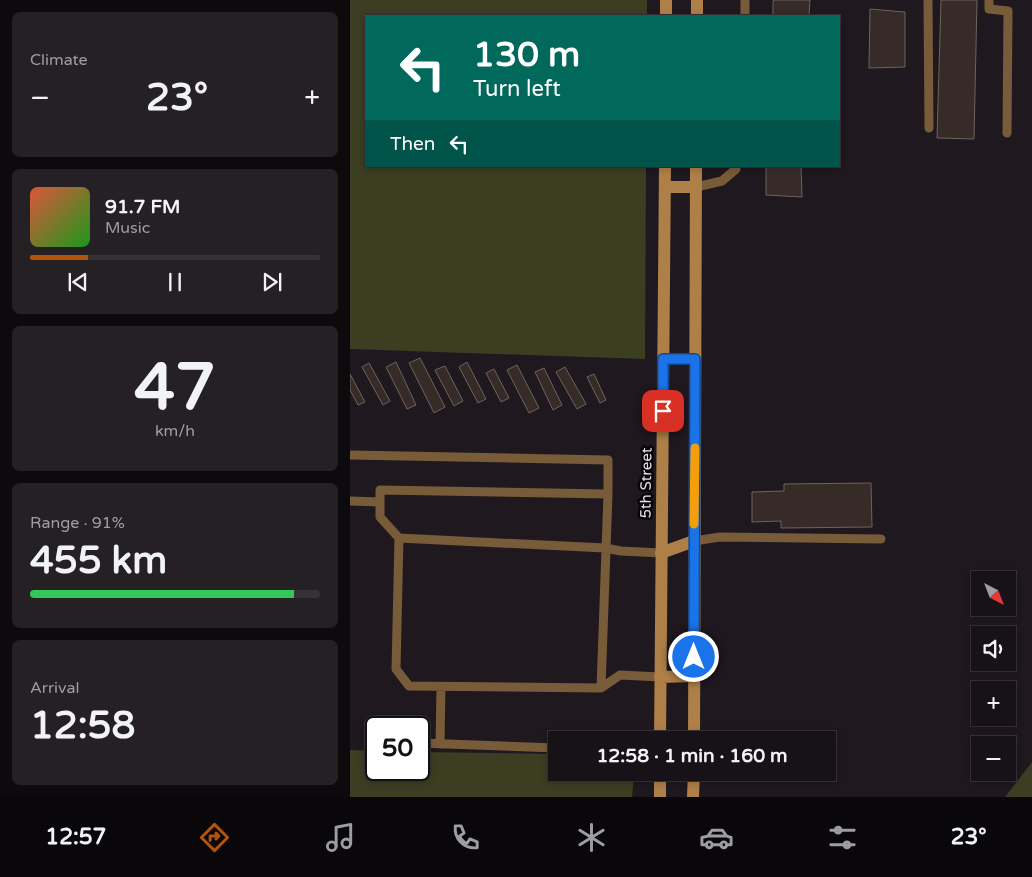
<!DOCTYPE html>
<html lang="en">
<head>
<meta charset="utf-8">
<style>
	:root { --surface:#171217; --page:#242024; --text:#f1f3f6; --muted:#9e9ea1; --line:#363236; --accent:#b45309 }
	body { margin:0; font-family:"Varela Round",sans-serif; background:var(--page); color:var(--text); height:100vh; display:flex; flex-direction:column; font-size:19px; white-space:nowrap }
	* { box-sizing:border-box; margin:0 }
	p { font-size:16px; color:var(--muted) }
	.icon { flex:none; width:28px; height:28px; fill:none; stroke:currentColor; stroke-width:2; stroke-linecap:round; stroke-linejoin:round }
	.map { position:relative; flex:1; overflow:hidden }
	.panel { display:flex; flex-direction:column; gap:12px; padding:12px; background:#0d0a0d; width:350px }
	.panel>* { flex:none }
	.guide { position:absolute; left:15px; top:15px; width:475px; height:152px; border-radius:0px; box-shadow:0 2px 8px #0003,0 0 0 1px var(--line); background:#00695c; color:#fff; overflow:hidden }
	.needle { width:32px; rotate:138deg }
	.tools { position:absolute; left:621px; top:571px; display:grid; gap:10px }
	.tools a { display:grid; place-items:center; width:45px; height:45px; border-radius:0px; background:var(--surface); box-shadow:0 2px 8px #0003,0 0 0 1px var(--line); font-size:25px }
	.speed { position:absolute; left:15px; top:716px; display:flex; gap:10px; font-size:25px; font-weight:700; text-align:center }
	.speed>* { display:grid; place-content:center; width:65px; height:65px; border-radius:50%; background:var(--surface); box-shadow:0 2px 8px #0003,0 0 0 1px var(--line); line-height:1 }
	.speed .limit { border:2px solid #111; border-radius:8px; background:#fff; color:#111 }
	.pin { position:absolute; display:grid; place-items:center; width:42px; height:42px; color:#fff; margin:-21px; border-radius:10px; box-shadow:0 2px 8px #0006 }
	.me { position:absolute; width:55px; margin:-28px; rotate:0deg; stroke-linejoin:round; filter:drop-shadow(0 0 4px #0008) }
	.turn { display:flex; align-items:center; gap:18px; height:105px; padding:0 25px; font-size:22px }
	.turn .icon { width:65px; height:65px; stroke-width:2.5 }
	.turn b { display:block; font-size:35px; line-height:42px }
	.then { display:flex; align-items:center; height:48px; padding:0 25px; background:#0003; gap:10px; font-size:19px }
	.big { font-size:38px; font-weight:700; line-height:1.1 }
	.panel .widget { flex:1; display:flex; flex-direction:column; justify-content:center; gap:8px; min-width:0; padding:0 18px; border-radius:8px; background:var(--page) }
	.panel .dial { align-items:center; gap:0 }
	.dial b { font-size:65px; line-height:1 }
	.song { display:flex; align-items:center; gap:15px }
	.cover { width:60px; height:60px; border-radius:8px; background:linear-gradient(135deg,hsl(10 70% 55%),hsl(120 70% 35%)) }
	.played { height:5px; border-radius:2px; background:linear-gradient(90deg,var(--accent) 20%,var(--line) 20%) }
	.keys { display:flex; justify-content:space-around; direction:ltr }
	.heat { display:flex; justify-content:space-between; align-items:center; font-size:28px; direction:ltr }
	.charge { height:8px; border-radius:4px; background:linear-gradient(90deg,#34c759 91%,var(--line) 0) }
	.trip { position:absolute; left:198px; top:731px; width:288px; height:50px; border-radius:0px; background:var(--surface); box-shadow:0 2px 8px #0003,0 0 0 1px var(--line); font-weight:700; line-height:50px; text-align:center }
	.menu { display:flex; height:80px; justify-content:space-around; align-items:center; background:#090709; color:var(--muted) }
	.menu .icon { width:35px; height:35px }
	.menu .active { color:var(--accent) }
	.menu b { font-size:22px; color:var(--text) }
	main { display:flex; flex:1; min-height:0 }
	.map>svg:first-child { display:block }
	.green { fill:#3b3e21 }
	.building { fill:#362b27; stroke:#70635f }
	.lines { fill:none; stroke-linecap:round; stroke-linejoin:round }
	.lane { stroke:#785b39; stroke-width:9 }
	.secondary { stroke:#ae7f47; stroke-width:12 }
	.route-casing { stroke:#114b97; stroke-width:12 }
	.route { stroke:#1a73e8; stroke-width:9 }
	.slow { stroke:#f59e0b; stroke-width:9 }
	.labels { text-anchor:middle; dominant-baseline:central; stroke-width:5; stroke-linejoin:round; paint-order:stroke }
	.street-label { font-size:15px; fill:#e3dee4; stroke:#070507 }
</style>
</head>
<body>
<main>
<section class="panel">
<div class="widget"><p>Climate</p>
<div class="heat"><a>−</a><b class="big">23°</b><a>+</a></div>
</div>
<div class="widget">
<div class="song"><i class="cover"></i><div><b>91.7 FM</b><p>Music</p></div></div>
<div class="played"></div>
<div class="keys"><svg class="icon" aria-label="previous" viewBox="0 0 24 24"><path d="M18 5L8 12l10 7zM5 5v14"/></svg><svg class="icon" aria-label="pause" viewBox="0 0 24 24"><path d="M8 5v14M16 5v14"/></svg><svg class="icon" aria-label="next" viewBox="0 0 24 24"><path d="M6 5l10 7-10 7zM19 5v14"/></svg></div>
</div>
<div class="widget dial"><b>47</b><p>km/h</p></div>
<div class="widget"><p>Range · 91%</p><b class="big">455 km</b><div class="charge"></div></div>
<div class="widget"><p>Arrival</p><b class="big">12:58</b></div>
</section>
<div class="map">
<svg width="682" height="797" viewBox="0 0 682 797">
	<rect width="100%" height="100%" fill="#1f181f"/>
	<path class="green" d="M0 0H297V16H16V166H296L295 359 0 349Z
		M0 750 26 751V770H69V752L206 754V772L284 773 282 797H0Z
		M682 762V797H655Z"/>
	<path class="building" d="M424 0H460L459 16H423V1Z
		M591 0H627L624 139 587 138Z
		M520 9 555 12V67L519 68Z
		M416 166H451L452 197 416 195Z
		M70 358 95 407 84 413 59 363Z
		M46 362 66 405 57 409 36 367Z
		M117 362 136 399 128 403 109 367Z
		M19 363 40 401 33 405 12 367Z
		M167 365 189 408 179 413 157 370Z
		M95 366 113 401 104 406 85 370Z
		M215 367 236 404 227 409 206 372Z
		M194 368 212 405 203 410 185 372Z
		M144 369 159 398 151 402 136 373Z
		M0 374 15 402 8 405 0 390Z
		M244 374 256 400 250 403 237 377Z
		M521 483 522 527 431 528V521L402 522V492L434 491V484Z"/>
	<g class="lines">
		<path class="lane" d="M395 0V16
			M578 0 579 128
			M639 0V9L658 11 657 133
			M346 187 372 181 386 169V166
			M0 455 258 460V494
			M0 501 30 502
			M49 538 30 517V490L258 494 251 688
			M344 541 370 537 531 539
			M310 677 270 675 251 688 59 686 46 669 49 538 255 548 271 551 311 553
			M69 743 206 748
			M90 744 91 687"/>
		<path class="secondary" d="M316 16V0
			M347 16V0
			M315 187H346
			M313 359H345
			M311 553 344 541
			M310 677 344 676
			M310 740 315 166
			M344 740 346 166
			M310 772V797
			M343 797 344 772"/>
	</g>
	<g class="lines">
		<g class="route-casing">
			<path id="route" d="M313 411V359H345L344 657"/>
		</g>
		<use href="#route" class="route"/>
		<path class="slow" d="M344 524 345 448"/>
	</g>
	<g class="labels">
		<g class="street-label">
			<text transform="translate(296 483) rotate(-89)">5th Street</text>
		</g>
	</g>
</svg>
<div class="tools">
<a><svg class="needle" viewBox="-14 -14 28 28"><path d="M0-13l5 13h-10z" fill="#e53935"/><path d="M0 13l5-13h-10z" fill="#9e9ea1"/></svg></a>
<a><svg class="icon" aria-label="sound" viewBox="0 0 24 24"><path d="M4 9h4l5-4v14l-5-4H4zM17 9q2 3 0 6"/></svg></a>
<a>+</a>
<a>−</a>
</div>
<div class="speed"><div class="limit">50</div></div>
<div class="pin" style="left:313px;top:411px;background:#d93025"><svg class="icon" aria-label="arrive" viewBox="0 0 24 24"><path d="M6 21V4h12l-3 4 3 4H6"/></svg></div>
<svg class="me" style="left:344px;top:657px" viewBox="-20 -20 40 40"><circle r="17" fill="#1a73e8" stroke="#fff" stroke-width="3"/><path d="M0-11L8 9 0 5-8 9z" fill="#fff"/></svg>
<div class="trip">12:58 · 1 min · 160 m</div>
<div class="guide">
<div class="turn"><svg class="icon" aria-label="left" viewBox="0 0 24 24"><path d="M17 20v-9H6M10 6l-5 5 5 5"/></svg><div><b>130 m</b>Turn left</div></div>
<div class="then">Then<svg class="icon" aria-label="left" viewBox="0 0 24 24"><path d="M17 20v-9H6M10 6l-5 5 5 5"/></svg></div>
</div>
</div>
</main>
<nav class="menu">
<b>12:57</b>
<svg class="icon active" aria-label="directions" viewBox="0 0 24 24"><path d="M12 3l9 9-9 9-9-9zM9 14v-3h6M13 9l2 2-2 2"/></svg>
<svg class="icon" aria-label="music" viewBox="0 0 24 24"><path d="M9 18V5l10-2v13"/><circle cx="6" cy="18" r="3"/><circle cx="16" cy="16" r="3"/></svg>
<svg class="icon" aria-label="phone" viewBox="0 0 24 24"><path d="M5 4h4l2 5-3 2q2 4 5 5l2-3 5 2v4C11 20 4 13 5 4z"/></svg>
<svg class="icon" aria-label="climate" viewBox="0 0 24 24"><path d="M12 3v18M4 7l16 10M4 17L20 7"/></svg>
<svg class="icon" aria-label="car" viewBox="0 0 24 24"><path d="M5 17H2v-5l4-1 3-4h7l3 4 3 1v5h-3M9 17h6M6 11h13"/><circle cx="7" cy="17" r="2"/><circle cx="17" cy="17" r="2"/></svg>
<svg class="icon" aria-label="filters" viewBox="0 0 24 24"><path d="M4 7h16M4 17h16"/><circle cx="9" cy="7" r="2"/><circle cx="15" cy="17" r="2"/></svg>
<b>23°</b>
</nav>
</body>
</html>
